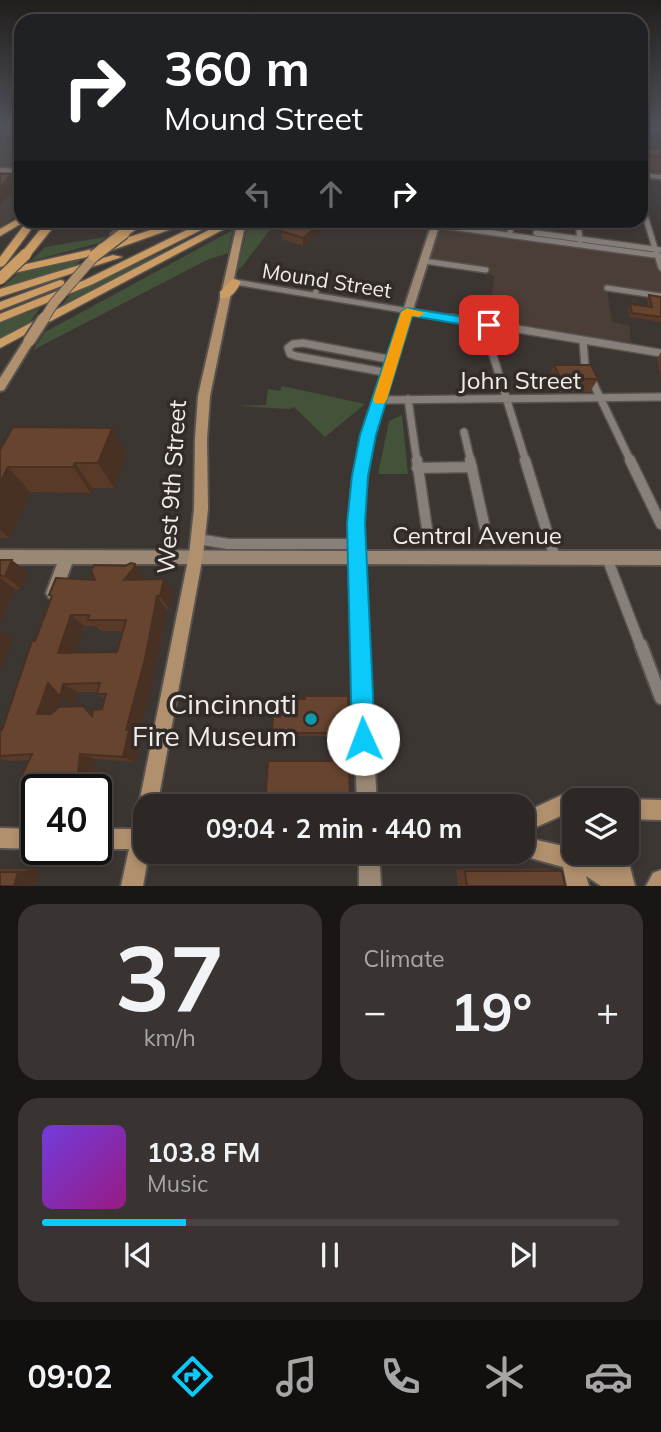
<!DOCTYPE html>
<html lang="en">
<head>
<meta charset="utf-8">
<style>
	:root { --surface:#2d2826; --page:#393432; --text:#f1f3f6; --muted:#a7a6a7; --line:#484443; --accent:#0bcafa }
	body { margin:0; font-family:Mulish,sans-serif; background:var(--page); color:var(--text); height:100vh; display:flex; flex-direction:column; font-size:26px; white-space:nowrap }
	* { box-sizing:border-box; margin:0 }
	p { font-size:23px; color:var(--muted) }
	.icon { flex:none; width:38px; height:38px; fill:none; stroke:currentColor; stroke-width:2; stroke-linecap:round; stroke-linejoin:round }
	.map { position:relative; height:886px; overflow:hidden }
	.panel { display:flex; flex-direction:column; gap:18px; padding:18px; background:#191615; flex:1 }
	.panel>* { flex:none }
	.top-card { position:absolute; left:14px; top:14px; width:634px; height:214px; border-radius:21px; box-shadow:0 4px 10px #0003,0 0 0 2px var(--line); background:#202124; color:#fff; overflow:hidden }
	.buttons { position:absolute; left:562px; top:788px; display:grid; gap:14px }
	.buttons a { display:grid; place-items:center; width:77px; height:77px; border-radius:14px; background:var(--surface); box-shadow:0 4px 10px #0003,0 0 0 2px var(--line); font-size:35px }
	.speed { position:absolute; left:21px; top:774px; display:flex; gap:14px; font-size:35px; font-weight:700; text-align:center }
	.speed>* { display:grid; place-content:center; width:91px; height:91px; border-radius:50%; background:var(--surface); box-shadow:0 4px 10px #0003,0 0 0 2px var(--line); line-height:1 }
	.speed .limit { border:4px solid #111; border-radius:10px; background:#fff; color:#111 }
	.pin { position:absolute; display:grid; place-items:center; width:60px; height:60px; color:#fff; margin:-30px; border-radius:14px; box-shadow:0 4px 10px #0006 }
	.me { position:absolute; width:77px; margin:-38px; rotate:358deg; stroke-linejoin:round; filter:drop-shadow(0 0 5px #0008) }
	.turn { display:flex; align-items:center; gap:24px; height:147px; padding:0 35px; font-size:32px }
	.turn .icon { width:91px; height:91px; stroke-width:2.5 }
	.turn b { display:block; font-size:49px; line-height:60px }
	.lanes { display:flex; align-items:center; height:66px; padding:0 35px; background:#0003; justify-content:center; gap:35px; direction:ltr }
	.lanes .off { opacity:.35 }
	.big { font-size:52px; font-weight:700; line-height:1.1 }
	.panel .card { flex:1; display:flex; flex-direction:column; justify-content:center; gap:10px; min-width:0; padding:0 24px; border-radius:21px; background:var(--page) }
	.panel .dial { align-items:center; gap:0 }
	.dial b { font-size:91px; line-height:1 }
	.song { display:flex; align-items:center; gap:21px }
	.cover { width:84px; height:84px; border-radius:10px; background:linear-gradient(135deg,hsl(260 70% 55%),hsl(310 70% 35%)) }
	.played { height:7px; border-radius:4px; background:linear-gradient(90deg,var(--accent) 25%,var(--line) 25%) }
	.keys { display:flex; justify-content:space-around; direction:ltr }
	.heat { display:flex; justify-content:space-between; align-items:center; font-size:38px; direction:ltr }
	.panel .tiles { flex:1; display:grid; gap:18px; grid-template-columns:1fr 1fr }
	.card:last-child { grid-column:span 2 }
	.trip { position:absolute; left:133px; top:794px; width:402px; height:70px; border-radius:21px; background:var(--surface); box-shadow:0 4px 10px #0003,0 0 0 2px var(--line); font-weight:700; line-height:70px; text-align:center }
	.tabs { display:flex; height:112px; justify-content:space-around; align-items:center; background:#12100f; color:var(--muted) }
	.tabs .icon { width:49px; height:49px }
	.tabs .selected { color:var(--accent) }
	.tabs b { font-size:32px; color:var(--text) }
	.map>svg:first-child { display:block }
	.built { fill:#4a3e37 }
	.green { fill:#425339 }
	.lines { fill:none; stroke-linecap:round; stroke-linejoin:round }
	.street-far4-casing { stroke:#585350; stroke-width:6 }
	.street-far3-casing { stroke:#585350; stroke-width:8 }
	.street-far2-casing { stroke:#585350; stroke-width:10 }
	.street-far1-casing { stroke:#585350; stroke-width:13 }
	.street-casing { stroke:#585350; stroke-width:16 }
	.secondary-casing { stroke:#585350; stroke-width:4 }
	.primary-casing { stroke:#585350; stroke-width:4 }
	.highway-casing { stroke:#585350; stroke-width:3 }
	.street-far4 { stroke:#867f7a; stroke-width:4.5 }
	.street-far3 { stroke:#867f7a; stroke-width:5 }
	.street-far2 { stroke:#867f7a; stroke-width:7 }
	.street-far1 { stroke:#867f7a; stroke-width:10 }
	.street { stroke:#867f7a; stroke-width:12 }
	.secondary { fill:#9b8874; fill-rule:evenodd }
	.primary { fill:#b0906d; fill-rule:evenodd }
	.highway { fill:#cc9c65; fill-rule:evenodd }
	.primary-bridge-far1-casing { stroke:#585350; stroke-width:11; stroke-linecap:butt }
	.primary-bridge-casing { stroke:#585350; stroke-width:15; stroke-linecap:butt }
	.highway-bridge-casing { stroke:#585350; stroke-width:14; stroke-linecap:butt }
	.primary-bridge-far1 { stroke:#b0906d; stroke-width:9 }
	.primary-bridge { stroke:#b0906d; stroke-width:11 }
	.highway-bridge { stroke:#cc9c65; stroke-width:11 }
	.wall { fill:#593a29; fill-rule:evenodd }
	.shaded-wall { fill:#483022 }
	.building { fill:#674430; stroke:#483022; stroke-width:2; fill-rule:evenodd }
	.route { fill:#0bcafa; stroke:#0783a2; stroke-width:2 }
	.slow { fill:#f59e0b }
	.culture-dot { fill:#0f9aa8; stroke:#322b28; stroke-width:2.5 }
	.labels { text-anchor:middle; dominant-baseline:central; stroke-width:7; stroke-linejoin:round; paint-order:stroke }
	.far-street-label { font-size:21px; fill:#f0ece9; stroke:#322b28 }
	.street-label { font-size:24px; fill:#f0ece9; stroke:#322b28 }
	.near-poi-label { font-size:28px; fill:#f0ece9; stroke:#322b28; text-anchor:end }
</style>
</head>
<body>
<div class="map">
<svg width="661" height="886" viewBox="0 0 661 886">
	<rect width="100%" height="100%" fill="#3c3632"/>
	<path class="built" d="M0 126H21V211L0 228Z
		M436 225 657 255 661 268V296L607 289 612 322 629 325 632 349 489 325 494 277 486 270 424 261Z"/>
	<path class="green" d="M249 221H277L240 269 238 268Z
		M233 230 228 253 207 260 33 350 45 332Z
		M106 237 99 243 31 261 45 247Z
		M175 246 177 247 60 308 70 295Z
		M82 259 74 267 1 288 19 273Z
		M40 308 28 325 0 339V323Z
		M282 386 365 404 325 437 294 407 290 409 238 406 266 405 268 389 280 391Z
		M402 415 408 474H378L389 421Z"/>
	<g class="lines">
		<g class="street-far4-casing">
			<path id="street-far4" d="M640 198 644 211"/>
		</g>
		<g class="street-far3-casing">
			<path id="street-far3" d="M643 209 661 268
				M578 220 580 242
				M436 225 661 256
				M536 233 661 250
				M510 235 511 220
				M424 261 486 270
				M235 282 463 320
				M607 288 661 296
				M314 295 325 275"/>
		</g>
		<g class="street-far2-casing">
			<path id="street-far2" d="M452 318 661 353
				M494 326 492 352 526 462
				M583 341 585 366 631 462
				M389 373 296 356 290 354 288 348 293 344 303 343 393 360
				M408 399 417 462
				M380 400 661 397
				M464 432 471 462"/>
		</g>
		<g class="street-far1-casing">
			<path id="street-far1" d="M417 460 427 529
				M470 460 485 528
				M525 460 555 558
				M630 460 661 524
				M417 468 472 467
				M198 539 228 544H356
				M607 558 641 647"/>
		</g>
		<g class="street-casing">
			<path id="street" d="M641 645 661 698"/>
		</g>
		<g class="secondary-casing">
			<path id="secondary" d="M0 168 21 169V173L0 172Z
				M640 173 661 175V179L640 177Z
				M433 220H441L374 435 365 492 363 551H661V565L364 564 377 807H357L349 564H72L59 598 54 600 49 598 46 593 57 564H0V550L349 551 351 492 362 435Z
				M359 852H379L381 886H359Z"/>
		</g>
		<g class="primary-casing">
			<path id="primary" d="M129 220H137L117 238H111V234Z
				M238 220H246L210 396 207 439 208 509 203 555 157 807H145V852H149L143 886H121L129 849H95L96 829H133L138 809 189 555 194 509 195 439 198 396Z
				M29 338 34 341 4 390 0 391V378L25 339Z
				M574 793 581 796 582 800H574V813L563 815 523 833V813L562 795Z
				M626 799 661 800V820L626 819V800H624Z
				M0 828 37 829 38 849 0 848Z
				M574 829V852H583L609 866 606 852H626L635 886H601L586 876 589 886H567L563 867 516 854 515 852H523V837L563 846 567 832Z
				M661 870V886H646L653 873Z"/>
		</g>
		<g class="highway-casing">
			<path id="highway" d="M21 217 24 222 0 236V229Z
				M28 220H38L4 266 0 267V257Z
				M48 220H59L30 256H22V252Z
				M136 220H149L128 235H120V231Z
				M181 220H197L101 254 0 276V270L93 249Z
				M207 220 219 221 93 284 0 322V314L85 280Z
				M228 220H241L0 348V339Z
				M113 255 122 257 0 297V289Z
				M235 279 241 282C236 291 231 300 220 298V292L231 280Z
				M60 280 64 281V285L0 310V302Z"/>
		</g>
		<use href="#street-far4" class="street-far4"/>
		<use href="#street-far3" class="street-far3"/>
		<use href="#street-far2" class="street-far2"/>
		<use href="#street-far1" class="street-far1"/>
		<use href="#street" class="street"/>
		<use href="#secondary" class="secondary"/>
		<use href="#primary" class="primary"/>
		<use href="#highway" class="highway"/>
		<g class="primary-bridge-far1-casing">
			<path id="primary-bridge-far1" d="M43 320 54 303 102 248"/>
		</g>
		<g class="primary-bridge-casing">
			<path id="primary-bridge" d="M29 341 44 318"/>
		</g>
		<g class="highway-bridge-casing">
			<path id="highway-bridge" d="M94 256 124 233
				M0 279 26 254"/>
		</g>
		<use href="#primary-bridge-far1" class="primary-bridge-far1"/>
		<use href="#primary-bridge" class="primary-bridge"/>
		<use href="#highway-bridge" class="highway-bridge"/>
	</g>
	<path class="wall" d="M644 148 661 149V173L640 171V155Z
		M295 220H350L344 230 325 228 303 246 282 239 281 231Z
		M649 295 661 297V322L630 317 628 308 630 304 648 306 647 299Z
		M661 352V377L657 359Z
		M554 365 598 379 590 392H554L548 378Z
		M112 428 126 454 114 488H92L91 493 30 492 9 538H0V450Z
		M0 560 28 573 21 589H15L0 624Z
		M125 566 144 577V579L173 592 169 609H166L155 668 139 735 141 737 136 762 95 759 94 776 89 783 52 780 45 783 25 780 29 760 10 761 0 759V731L2 730 51 597 49 595 95 580ZM84 626H95L101 631H123L117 652H76ZM78 692H97V694L105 699 102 709 93 711 83 706 59 707 62 698 75 705Z
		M305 699 349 733 348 736H273L272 733Z
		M265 805H350L349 807H269Z
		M0 869H40L35 886H0Z
		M456 869H546L562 871 565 886H458Z"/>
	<path class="shaded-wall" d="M0 126H5L8 133 0 140Z
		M12 174 18 186 0 205V187Z
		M325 220V228L303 246V238Z
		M346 220H350L344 230 345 222Z
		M112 428 126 454 114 488 98 463Z
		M75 463 92 488 91 493 73 467Z
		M8 467 30 492 9 538 0 530V482Z
		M12 560 28 573 21 589 5 576Z
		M135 564 144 577V581L124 580Z
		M0 578 15 589 0 624Z
		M164 579 173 592 169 609 160 596Z
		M157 596 166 609 155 668 139 735 141 737 136 762 123 757 126 730Z
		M71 615 84 626 73 663 58 653Z
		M0 631 13 639 1 669H0Z
		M48 683 63 684 78 692 75 705 62 698 55 721 37 714Z
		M83 706 98 714 92 716Z
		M80 754 95 759 94 776 89 783 72 779Z
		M33 777 52 780 45 783 25 780Z
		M40 869 35 886H14L18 872Z"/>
	<path class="building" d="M644 148 661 149V157L646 156Z
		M0 174H12L0 187Z
		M295 220H324L303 238 281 231Z
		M649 295 661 297V317L632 313 630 304 652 307Z
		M554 365H591L598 379H561Z
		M13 427 112 428 98 463H75L73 467H8L0 482V450Z
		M0 560H12L5 576H0Z
		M131 563 135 564 134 568 124 580 164 579 160 596H157L145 659 126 730H129L123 757 80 754 78 772 72 779 33 777 25 780 23 773 32 754 0 756V731L2 730 32 641H35L52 596 49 595 56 578 95 580 91 570 94 565 125 566ZM71 615H89L88 620H126L117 652 58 653ZM48 683 60 697 63 684 100 683 97 694H106L102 709 93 710 92 716 83 706 59 707 51 714H37Z
		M305 696H348L349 733H272L274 699H305Z
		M268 761H349L350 805H265Z
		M465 871H562L565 886H467Z
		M0 872H18L14 886H0Z"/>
	<linearGradient id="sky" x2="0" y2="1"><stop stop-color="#211e1c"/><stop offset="0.5" stop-color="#50525a"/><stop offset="1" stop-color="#50525a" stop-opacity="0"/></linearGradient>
	<rect width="661" height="250" fill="url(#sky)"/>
	<path class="route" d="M407 308 489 321 495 325 489 329 412 316 376 435 368 476 365 523 375 739 372 747 363 751 355 747 352 739 347 523 352 476 360 435 401 312Z"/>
	<path class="slow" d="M407 308 425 313 419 317 412 316 387 399 385 403H375L373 399 401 312Z"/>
	<circle class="culture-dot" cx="311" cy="719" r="7"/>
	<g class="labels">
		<g class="far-street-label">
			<text transform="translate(327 280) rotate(9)">Mound Street</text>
		</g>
		<g class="street-label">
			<text x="520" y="380">John Street</text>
			<text transform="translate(171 487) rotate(-86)">West 9th Street</text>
			<text x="477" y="535">Central Avenue</text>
		</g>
		<g class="near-poi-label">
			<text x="297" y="703">Cincinnati<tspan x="297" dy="32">Fire Museum</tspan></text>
		</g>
	</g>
</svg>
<div class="buttons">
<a><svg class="icon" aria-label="layers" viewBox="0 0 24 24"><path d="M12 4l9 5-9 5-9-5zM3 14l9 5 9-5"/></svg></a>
</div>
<div class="speed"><div class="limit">40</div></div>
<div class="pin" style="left:489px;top:325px;background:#d93025"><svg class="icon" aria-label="arrive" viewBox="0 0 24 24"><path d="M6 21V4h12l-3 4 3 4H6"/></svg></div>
<svg class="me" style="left:363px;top:739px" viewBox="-20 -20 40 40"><circle r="19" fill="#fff"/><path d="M0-13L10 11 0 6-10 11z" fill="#0bcafa"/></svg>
<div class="trip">09:04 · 2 min · 440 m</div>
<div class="top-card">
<div class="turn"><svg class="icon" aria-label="right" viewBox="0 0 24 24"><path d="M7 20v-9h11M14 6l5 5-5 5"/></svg><div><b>360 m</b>Mound Street</div></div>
<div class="lanes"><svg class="icon off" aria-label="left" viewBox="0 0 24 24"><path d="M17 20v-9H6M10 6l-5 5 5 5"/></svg><svg class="icon off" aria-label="ahead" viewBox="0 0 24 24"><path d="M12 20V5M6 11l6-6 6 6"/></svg><svg class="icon" aria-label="right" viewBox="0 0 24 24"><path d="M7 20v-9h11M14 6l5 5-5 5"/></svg></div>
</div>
</div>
<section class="panel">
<div class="tiles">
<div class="card dial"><b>37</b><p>km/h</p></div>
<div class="card"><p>Climate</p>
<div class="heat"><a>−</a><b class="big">19°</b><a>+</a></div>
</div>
<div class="card">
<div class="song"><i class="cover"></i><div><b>103.8 FM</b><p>Music</p></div></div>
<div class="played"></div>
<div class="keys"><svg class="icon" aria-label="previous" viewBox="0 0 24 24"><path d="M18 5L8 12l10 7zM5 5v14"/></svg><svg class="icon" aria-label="pause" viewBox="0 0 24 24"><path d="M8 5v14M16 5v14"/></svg><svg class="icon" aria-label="next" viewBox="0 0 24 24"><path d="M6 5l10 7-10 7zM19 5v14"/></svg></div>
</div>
</div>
</section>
<nav class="tabs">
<b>09:02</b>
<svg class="icon selected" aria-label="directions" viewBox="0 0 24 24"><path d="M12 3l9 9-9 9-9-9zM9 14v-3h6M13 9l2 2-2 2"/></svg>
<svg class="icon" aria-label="music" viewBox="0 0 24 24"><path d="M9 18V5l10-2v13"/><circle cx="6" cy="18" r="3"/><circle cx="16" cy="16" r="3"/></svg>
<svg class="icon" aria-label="phone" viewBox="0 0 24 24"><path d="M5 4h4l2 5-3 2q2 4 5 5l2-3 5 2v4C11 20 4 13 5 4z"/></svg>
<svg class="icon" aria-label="climate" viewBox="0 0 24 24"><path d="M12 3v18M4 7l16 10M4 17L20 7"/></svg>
<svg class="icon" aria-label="car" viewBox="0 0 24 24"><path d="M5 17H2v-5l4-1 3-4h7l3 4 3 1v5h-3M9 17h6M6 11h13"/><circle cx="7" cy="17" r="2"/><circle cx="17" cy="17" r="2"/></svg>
</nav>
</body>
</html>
